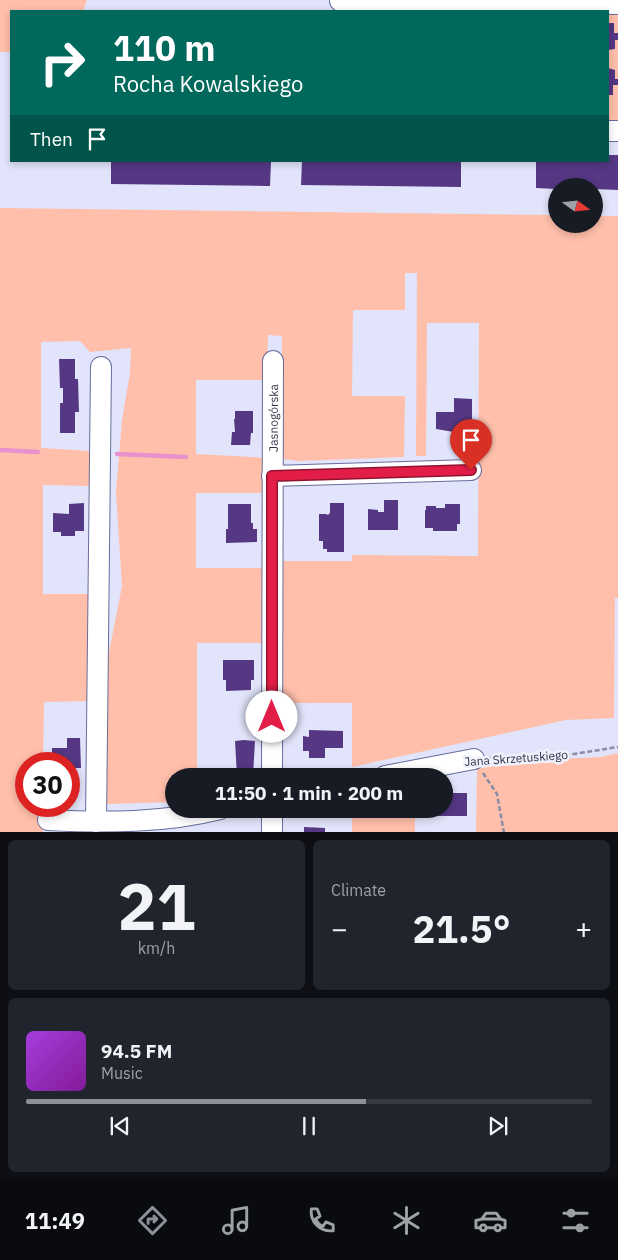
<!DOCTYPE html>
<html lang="en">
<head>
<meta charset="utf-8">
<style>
	:root { --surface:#171b24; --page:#20242c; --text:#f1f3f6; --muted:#9ea1a6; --line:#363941; --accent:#8c9099 }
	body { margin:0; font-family:"IBM Plex Sans",sans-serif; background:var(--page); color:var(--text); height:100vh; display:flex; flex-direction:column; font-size:19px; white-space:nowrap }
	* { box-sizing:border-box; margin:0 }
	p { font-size:16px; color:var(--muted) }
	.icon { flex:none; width:28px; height:28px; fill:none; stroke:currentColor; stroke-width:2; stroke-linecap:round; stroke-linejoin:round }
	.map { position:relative; height:832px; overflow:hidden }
	.drawer { display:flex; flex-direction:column; gap:8px; padding:8px; background:#0d0f14; flex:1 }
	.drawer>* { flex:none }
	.banner { position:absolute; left:10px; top:10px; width:599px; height:152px; border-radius:0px; box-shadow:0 2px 8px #0003; background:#00695c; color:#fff; overflow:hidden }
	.needle { width:32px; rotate:105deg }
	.buttons { position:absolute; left:548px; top:178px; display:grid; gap:10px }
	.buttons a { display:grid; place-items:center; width:55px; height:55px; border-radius:50%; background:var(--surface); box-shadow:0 2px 8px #0003; font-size:25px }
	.speed { position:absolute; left:15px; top:752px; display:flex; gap:10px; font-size:25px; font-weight:700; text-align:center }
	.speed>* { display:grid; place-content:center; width:65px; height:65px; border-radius:50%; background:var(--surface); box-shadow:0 2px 8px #0003; line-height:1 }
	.speed .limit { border:8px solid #d22; background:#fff; color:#111 }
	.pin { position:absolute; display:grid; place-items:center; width:42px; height:42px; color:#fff; margin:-51px -21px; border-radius:50% 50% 50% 0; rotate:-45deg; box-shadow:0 0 5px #0007 }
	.pin .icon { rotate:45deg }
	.me { position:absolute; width:55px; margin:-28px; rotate:0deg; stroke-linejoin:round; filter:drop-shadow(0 0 4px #0008) }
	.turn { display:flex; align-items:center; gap:18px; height:105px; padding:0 20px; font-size:22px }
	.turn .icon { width:65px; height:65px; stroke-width:2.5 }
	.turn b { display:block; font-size:35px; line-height:42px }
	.then { display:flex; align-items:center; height:48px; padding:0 20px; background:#0003; gap:10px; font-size:19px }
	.big { font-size:38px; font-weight:800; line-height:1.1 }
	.drawer .tile { flex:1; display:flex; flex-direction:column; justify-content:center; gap:8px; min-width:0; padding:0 18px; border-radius:8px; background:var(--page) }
	.drawer .dial { align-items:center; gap:0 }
	.dial b { font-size:65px; line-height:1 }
	.song { display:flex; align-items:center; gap:15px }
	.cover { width:60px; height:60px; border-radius:8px; background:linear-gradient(135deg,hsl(280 70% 55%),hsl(290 70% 35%)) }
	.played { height:5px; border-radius:2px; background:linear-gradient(90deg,var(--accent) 60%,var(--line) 60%) }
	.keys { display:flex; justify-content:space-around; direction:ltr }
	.heat { display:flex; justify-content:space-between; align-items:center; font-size:28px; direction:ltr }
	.drawer .tiles { flex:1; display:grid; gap:8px; grid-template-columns:1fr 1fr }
	.tile:last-child { grid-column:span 2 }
	.trip { position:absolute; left:165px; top:768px; width:288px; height:50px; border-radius:25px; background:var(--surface); box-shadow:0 2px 8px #0003; font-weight:800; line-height:50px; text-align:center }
	.dock { display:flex; height:80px; justify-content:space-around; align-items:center; background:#090b0e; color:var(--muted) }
	.dock .icon { width:35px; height:35px }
	.dock .on { color:var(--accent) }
	.dock b { font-size:22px; color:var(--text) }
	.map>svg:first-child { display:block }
	.green { fill:#ffbfab }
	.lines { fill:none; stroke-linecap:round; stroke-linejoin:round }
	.stream { stroke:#e792cd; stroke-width:4.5 }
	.building { fill:#553784 }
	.minor-casing { stroke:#686d9d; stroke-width:22 }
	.path { stroke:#898ca2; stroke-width:2.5; stroke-dasharray:5 2.5; stroke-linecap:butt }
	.minor { stroke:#fff; stroke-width:20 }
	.route-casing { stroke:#92132f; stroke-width:12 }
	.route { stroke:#e11d48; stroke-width:9 }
	.labels { text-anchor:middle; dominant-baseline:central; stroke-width:5; stroke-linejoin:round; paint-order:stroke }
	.street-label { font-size:12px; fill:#303348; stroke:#f0f2fd }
</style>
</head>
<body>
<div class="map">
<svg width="618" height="833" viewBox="0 0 618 833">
	<rect width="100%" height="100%" fill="#e1e4fa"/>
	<path class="green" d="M0 0H87L83 11H11V52H0Z
		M339 0H618V124H608V11H339Z
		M0 208 556 215V224H594V216H618V598H615L614 718 566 720 352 767V703H280V561H352V555L478 556 479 323H427L426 456H416L417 273H405V310H353L352 396H405L404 457 299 461 282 459V336L268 335 267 380H196V454L268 458 265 493H196V568H265L266 643H197V776H174V802L107 804V662L122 586 116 492 122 420 130 373 131 348 90 352 80 341 41 342V448L91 451 90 486 43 485V594H90L91 701 44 702 43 764H26V806H43V832L0 833Z
		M618 753V832H476L477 769 515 761 601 757Z
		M352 809H415V832H352Z"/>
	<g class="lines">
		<path class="stream" d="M0 450 38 452
			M117 454 186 457"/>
	</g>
	<path class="building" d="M608 23H614V33H618V40H615V49L608 50Z
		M608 68 615 70V79H618V85H613V95H608Z
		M608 155H618V190L594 189V186H556V189L536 188V161H608Z
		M111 161H271L270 186 111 184Z
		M302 161H461V187L301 185Z
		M59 359H75V379H78L79 412H75V433H60V403H63V388H60Z
		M454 398 472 399V439H458V429H453L454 432 436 429V412H454Z
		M235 411H253V433H251L250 445H231L232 432H235L234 419H235Z
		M384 500H398V530H368V509L378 510V512H384Z
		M84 503V531H75V536H61V532H53V513L69 514V504Z
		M330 503H344V552H327V549H323V541H319V514H326L328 515 330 513Z
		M228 504H251V523H253V529H257V542L226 543V529H228Z
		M445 504H460V524H457V531H433V528H425V510H426V506H436V508H445Z
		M223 660H254V680H251V690L226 691V680H223Z
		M309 730 343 731V748H325V758H309V751H303V736L309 737Z
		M67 738H80L81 768H69V764H50L49 756H52V748H67Z
		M244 740 255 741 253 776H237L235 741Z
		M444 789H453V793H467V816H423V809H444Z
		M304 827 325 828V833H304Z"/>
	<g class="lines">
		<g class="minor-casing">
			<g id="minor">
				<path d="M340 1 618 4"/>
				<path d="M608 131H618"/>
				<path d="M272 476 471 470"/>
				<path id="s1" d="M272 776 273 361"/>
				<path d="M385 776 474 759"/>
				<path d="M272 809V833"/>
				<path d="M48 820C105 823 165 823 220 809"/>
				<path d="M96 822 101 367"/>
			</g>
		</g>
		<path class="path" d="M490 758 574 754 618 747
			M483 773 497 794 504 833"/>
		<use href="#minor" class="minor"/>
	</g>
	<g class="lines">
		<g class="route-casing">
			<path id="route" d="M272 717V476L471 470"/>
		</g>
		<use href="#route" class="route"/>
	</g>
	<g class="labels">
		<g class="street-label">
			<text stroke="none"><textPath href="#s1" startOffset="358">Jasnogórska</textPath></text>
			<text transform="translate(516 758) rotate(-4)">Jana Skrzetuskiego</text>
		</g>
	</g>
</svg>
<div class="buttons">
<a><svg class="needle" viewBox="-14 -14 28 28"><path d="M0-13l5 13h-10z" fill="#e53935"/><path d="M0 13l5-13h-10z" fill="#9ea1a6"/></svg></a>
</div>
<div class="speed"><div class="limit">30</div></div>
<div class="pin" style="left:471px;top:470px;background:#d93025"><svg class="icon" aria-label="arrive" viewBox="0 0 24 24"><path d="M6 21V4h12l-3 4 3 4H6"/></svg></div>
<svg class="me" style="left:272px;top:717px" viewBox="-20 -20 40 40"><circle r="19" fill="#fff"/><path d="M0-13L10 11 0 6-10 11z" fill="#e11d48"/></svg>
<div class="trip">11:50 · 1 min · 200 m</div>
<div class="banner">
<div class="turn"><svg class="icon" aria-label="right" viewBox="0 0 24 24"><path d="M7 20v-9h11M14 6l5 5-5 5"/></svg><div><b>110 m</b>Rocha Kowalskiego</div></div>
<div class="then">Then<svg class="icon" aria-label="arrive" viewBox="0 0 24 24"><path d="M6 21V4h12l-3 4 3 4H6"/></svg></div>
</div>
</div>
<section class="drawer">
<div class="tiles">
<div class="tile dial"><b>21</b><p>km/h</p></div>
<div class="tile"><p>Climate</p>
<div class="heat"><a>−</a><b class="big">21.5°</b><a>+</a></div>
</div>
<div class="tile">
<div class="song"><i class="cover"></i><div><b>94.5 FM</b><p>Music</p></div></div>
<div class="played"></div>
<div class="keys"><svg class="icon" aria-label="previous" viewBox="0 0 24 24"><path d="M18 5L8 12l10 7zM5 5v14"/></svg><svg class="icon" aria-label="pause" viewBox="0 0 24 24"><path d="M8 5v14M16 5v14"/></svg><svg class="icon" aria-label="next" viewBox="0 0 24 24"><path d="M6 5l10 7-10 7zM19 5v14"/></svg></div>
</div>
</div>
</section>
<nav class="dock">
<b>11:49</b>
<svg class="icon on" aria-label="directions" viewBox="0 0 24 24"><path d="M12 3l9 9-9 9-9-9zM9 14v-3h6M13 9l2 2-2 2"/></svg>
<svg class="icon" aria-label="music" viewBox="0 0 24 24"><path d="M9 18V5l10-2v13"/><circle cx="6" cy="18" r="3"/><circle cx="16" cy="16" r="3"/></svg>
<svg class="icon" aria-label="phone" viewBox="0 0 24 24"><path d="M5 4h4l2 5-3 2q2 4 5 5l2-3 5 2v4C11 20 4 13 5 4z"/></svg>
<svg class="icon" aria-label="climate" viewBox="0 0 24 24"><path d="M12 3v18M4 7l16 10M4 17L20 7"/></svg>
<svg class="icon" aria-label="car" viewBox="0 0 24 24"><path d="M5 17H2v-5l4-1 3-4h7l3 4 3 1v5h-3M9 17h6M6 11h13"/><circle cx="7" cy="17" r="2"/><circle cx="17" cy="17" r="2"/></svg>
<svg class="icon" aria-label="filters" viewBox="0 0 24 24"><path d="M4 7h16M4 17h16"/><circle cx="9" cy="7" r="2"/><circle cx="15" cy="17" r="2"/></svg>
</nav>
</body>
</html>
